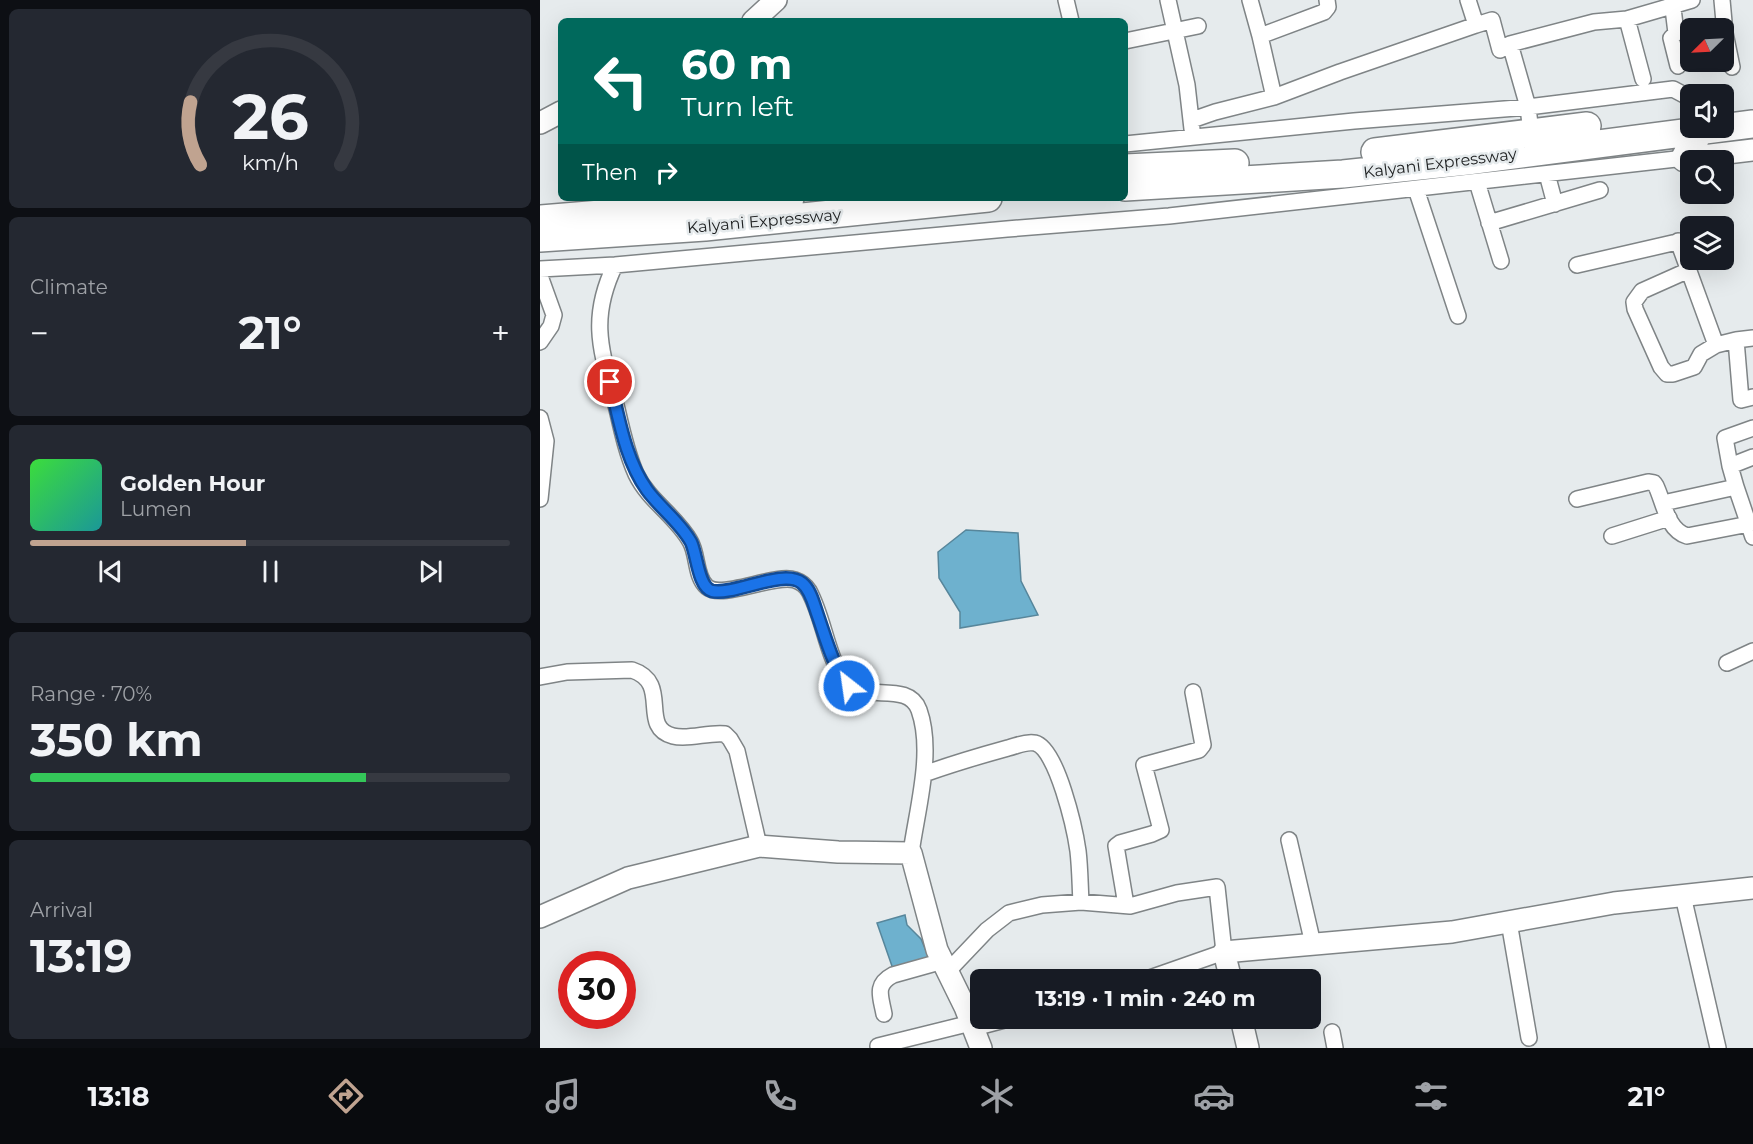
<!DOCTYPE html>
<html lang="en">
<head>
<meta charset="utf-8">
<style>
	:root { --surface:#171b24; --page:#242831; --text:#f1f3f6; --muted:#9ea1a6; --line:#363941; --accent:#c0a390 }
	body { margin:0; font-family:Montserrat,sans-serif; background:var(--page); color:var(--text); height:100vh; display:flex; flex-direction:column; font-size:22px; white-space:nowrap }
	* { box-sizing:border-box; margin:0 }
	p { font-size:20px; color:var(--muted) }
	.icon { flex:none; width:33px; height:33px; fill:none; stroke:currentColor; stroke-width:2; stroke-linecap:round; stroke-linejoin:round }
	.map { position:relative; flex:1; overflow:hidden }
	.details { display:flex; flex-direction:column; gap:9px; padding:9px; background:#0d0f14; width:540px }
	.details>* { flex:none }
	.banner { position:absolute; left:18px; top:18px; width:570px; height:183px; border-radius:9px; box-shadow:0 6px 24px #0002; background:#00695c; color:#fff; overflow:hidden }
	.needle { width:39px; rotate:246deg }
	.buttons { position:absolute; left:1140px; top:18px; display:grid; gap:12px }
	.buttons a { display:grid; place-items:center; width:54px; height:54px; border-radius:9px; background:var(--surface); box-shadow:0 6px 24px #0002; font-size:30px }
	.speed { position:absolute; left:18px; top:951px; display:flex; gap:12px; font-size:30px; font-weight:700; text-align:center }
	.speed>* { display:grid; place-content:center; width:78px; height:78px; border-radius:50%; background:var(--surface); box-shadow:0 6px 24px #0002; line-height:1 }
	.speed .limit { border:9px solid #d22; background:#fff; color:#111 }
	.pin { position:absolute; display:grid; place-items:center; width:51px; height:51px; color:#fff; margin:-26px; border:3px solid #fff; border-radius:50%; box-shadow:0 2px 6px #0007 }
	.me { position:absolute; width:66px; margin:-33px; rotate:330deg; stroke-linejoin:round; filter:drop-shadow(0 0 4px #0008) }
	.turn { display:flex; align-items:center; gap:21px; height:126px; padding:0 24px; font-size:27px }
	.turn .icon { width:78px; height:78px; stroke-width:2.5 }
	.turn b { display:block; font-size:42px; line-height:51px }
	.then { display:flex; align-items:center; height:57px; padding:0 24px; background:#0003; gap:12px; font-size:22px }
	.big { font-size:45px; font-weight:700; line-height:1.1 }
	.details .widget { flex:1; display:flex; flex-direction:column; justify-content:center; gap:9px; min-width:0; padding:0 21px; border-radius:9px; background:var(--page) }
	.details .dial { align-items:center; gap:0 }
	.dial svg { height:156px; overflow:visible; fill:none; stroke:var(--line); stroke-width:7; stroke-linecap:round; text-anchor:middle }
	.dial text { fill:var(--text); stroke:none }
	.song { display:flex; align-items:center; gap:18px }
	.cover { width:72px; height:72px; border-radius:9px; background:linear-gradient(135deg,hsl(120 70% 55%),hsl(180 70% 35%)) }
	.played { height:6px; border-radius:3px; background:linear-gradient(90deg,var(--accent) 45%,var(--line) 45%) }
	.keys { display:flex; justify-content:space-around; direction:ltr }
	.heat { display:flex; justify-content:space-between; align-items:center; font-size:33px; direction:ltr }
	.charge { height:9px; border-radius:4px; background:linear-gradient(90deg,#34c759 70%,var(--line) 0) }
	.trip { position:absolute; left:430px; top:969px; width:351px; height:60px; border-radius:9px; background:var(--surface); box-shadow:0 6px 24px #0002; font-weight:700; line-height:60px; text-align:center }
	.tabs { display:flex; height:96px; justify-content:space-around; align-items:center; background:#090b0e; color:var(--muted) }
	.tabs .icon { width:42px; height:42px }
	.tabs .active { color:var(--accent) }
	.tabs b { font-size:27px; color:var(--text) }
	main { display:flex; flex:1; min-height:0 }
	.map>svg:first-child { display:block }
	.water { fill:#6eb1ce; stroke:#57869b; stroke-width:1.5 }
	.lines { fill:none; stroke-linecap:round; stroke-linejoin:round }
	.street-casing { stroke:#7f8486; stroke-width:18 }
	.secondary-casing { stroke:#7f8486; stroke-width:24 }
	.highway-casing { stroke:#7f8486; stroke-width:30 }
	.street { stroke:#fff; stroke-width:15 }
	.secondary { stroke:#fff; stroke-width:21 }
	.highway { stroke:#fff; stroke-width:27 }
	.route-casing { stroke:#114b97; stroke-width:15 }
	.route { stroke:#1a73e8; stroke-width:10 }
	.labels { text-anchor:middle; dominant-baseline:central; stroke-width:5; stroke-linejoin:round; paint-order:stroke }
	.street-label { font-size:16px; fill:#212324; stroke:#e6ebed }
</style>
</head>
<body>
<main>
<section class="details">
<div class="widget dial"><svg viewBox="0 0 100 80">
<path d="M14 69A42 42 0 1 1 86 69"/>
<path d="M14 69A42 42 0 0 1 9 37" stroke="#c0a390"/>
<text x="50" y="56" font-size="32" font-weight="700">26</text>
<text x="50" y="72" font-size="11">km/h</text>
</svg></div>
<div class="widget"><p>Climate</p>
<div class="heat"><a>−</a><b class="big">21°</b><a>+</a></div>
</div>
<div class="widget">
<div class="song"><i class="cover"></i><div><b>Golden Hour</b><p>Lumen</p></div></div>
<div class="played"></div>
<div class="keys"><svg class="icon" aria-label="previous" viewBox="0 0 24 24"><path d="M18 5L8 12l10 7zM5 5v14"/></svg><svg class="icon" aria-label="pause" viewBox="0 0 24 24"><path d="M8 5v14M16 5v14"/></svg><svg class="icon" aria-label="next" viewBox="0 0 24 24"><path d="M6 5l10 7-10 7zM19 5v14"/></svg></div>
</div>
<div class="widget"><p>Range · 70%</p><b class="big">350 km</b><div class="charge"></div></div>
<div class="widget"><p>Arrival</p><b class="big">13:19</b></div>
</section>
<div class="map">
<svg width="1213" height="1048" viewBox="0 0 1213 1048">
	<rect width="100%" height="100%" fill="#e6ebed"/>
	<path class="water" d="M426 530 478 533 481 581 498 615 420 628V612L399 578 398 552Z
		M365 915 367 925 381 939 389 958 353 969 337 923Z"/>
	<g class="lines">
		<g class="street-casing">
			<path id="street" d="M526 0 531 21
				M628 0 647 85 652 129
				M710 0 720 36
				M1132 0 1136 33 1131 38 1138 66
				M1182 0 1185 33 1192 67
				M936 25 952 20 960 50 970 44 988 107 991 133
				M585 41 658 26
				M970 44 1054 22 1087 19
				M1103 79 1087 19 1152 0
				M734 97 720 36 784 12 788 7 787 0
				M652 120 675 112 734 97 800 72 936 25 928 0
				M585 144 814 121 988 107 1133 89 1150 98
				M1007 174 1015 204
				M937 182 961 261
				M876 189 918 316
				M949 223 1060 190
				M1138 241 1176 345 1196 340 1201 400 1213 397
				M75 265C48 321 62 353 77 409 82 431 87 454 96 474 109 501 136 516 150 541 158 554 155 577 167 587 182 600 235 573 255 580 261 582 266 586 269 591 284 619 286 653 304 680 321 705 368 679 379 710 394 752 377 809 371 853
				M1037 265 1150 239
				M0 269 75 265 467 229 629 216 1145 158
				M1149 270 1102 291 1094 302 1095 309 1121 367 1127 374H1133L1154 367 1161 354 1176 345
				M0 276 14 315 11 326 0 342
				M1196 340 1213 338
				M0 418 6 441 0 499
				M1213 428 1185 438 1190 466 1213 457
				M1196 487 1213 537
				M1037 499 1108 482 1114 483 1116 486C1124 503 1127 530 1147 536L1209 524
				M1123 503 1196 487 1190 466
				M1072 536 1129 518
				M1187 663 1213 651
				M0 677 27 672 92 670C132 683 98 727 133 736 149 740 168 732 185 734L190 739 197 751 219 846
				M384 774C412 764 439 756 468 748 477 746 485 741 495 743 517 748 535 830 538 851 540 868 540 885 541 902
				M749 840 773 944
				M1143 896 1178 1048
				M586 905 576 846 580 843 612 834 621 830 604 765 659 750 663 745 653 692
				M969 922 989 1038
				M408 971 447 930 469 913 502 905 541 902 590 906 637 893 677 887 684 952 604 980
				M344 1014C341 997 334 985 353 975L403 961
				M792 1032 795 1048
				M338 1046 431 1023 434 1028 472 1018"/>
		</g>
		<g class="secondary-casing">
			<path id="secondary" d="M213 21 236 0
				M0 123 21 112
				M1145 158 1213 150
				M0 917 88 878 219 846 298 852 371 853 397 950 425 1007 441 1048
				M691 980 684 952 912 932 1074 903 1213 888
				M701 1018 708 1048"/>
		</g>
		<g class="highway-casing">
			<path id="highway" d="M835 152 1047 126
				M1145 158 1160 130
				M585 168 695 163
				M585 187 803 174 927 161 1213 124
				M0 219 250 198
				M0 238 165 227 448 198"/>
		</g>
		<use href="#street" class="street"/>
		<use href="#secondary" class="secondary"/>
		<use href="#highway" class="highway"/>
	</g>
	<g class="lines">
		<g class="route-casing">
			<path id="route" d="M70 382C79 418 85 459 107 490 120 508 140 522 151 542 157 554 158 587 172 591 194 596 243 568 262 583 271 590 274 605 278 616 286 639 293 667 309 686"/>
		</g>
		<use href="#route" class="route"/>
	</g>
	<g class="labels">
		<g class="street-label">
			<text transform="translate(900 163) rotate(-7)">Kalyani Expressway</text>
			<text transform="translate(224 221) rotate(-5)">Kalyani Expressway</text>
		</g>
	</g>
</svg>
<div class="buttons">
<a><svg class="needle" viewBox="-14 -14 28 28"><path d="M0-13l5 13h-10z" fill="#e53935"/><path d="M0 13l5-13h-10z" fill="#9ea1a6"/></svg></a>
<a><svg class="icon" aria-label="sound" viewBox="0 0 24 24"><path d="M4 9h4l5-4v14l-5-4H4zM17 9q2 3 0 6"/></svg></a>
<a><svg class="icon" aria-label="search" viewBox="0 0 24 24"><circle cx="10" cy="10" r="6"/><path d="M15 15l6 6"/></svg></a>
<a><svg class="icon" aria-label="layers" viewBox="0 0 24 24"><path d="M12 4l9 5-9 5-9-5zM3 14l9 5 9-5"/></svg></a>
</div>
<div class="speed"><div class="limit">30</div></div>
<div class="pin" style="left:70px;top:382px;background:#d93025"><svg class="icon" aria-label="arrive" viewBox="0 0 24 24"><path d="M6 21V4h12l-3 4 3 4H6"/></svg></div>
<svg class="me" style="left:309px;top:686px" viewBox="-20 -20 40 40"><circle r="17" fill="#1a73e8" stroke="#fff" stroke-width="3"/><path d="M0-11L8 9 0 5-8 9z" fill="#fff"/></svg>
<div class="trip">13:19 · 1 min · 240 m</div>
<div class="banner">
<div class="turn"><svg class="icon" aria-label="left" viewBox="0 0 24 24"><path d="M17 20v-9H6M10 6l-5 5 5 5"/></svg><div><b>60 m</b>Turn left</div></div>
<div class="then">Then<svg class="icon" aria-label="right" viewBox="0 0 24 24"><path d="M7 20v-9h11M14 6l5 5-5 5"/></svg></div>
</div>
</div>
</main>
<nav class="tabs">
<b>13:18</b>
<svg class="icon active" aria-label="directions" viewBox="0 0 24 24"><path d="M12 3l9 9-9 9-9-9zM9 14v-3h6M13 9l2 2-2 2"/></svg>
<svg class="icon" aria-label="music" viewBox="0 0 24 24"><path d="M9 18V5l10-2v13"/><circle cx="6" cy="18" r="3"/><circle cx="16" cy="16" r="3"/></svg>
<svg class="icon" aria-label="phone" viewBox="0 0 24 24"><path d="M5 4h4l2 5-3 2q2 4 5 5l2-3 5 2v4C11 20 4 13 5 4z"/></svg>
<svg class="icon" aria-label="climate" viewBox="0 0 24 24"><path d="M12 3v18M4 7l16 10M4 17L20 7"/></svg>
<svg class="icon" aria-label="car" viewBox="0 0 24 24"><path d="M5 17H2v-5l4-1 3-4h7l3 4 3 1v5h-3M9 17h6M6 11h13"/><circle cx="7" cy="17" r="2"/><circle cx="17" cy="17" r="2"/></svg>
<svg class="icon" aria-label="filters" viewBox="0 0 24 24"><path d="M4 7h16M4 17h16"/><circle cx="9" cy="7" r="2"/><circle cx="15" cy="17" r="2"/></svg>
<b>21°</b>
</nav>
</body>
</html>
